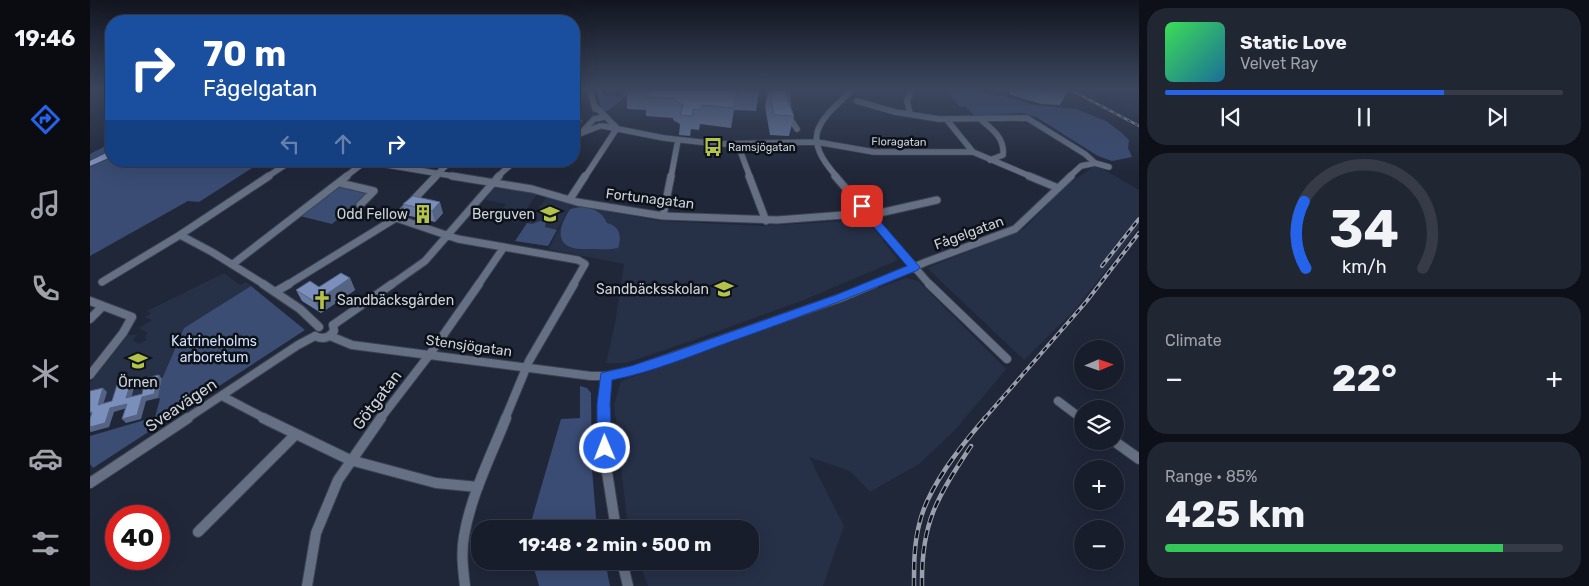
<!DOCTYPE html>
<html lang="en">
<head>
<meta charset="utf-8">
<style>
	:root { --surface:#181d2b; --page:#212633; --text:#f1f3f6; --muted:#9fa2a9; --line:#363b47; --accent:#2563eb }
	body { margin:0; font-family:Rubik,sans-serif; background:var(--page); color:var(--text); height:100vh; display:flex; flex-direction:column; font-size:19px; white-space:nowrap }
	* { box-sizing:border-box; margin:0 }
	p { font-size:16px; color:var(--muted) }
	.icon { flex:none; width:28px; height:28px; fill:none; stroke:currentColor; stroke-width:2; stroke-linecap:round; stroke-linejoin:round }
	.map { position:relative; flex:1; overflow:hidden }
	.side { display:flex; flex-direction:column; gap:8px; padding:8px; background:#0d1018; width:450px }
	.side>* { flex:none }
	.banner { position:absolute; left:15px; top:15px; width:475px; height:152px; border-radius:20px; box-shadow:0 5px 20px #0002,0 0 0 1px var(--line); background:#1a4fa0; color:#fff; overflow:hidden }
	.needle { width:32px; rotate:88deg }
	.tools { position:absolute; left:984px; top:340px; display:grid; gap:10px }
	.tools a { display:grid; place-items:center; width:50px; height:50px; border-radius:50%; background:var(--surface); box-shadow:0 5px 20px #0002,0 0 0 1px var(--line); font-size:25px }
	.speed { position:absolute; left:15px; top:505px; display:flex; gap:10px; font-size:25px; font-weight:700; text-align:center }
	.speed>* { display:grid; place-content:center; width:65px; height:65px; border-radius:50%; background:var(--surface); box-shadow:0 5px 20px #0002,0 0 0 1px var(--line); line-height:1 }
	.speed .limit { border:8px solid #d22; background:#fff; color:#111 }
	.pin { position:absolute; display:grid; place-items:center; width:42px; height:42px; color:#fff; margin:-21px; border-radius:10px; box-shadow:0 2px 8px #0006 }
	.me { position:absolute; width:55px; margin:-28px; rotate:359deg; stroke-linejoin:round; filter:drop-shadow(0 0 4px #0008) }
	.turn { display:flex; align-items:center; gap:18px; height:105px; padding:0 15px; font-size:22px }
	.turn .icon { width:65px; height:65px; stroke-width:2.5 }
	.turn b { display:block; font-size:35px; line-height:42px }
	.lanes { display:flex; align-items:center; height:48px; padding:0 15px; background:#0003; justify-content:center; gap:25px; direction:ltr }
	.lanes .off { opacity:.35 }
	.big { font-size:38px; font-weight:700; line-height:1.1 }
	.side .card { flex:1; display:flex; flex-direction:column; justify-content:center; gap:8px; min-width:0; padding:0 18px; border-radius:20px; background:var(--page) }
	.side .dial { align-items:center; gap:0 }
	.dial svg { height:130px; overflow:visible; fill:none; stroke:var(--line); stroke-width:7; stroke-linecap:round; text-anchor:middle }
	.dial text { fill:var(--text); stroke:none }
	.song { display:flex; align-items:center; gap:15px }
	.cover { width:60px; height:60px; border-radius:8px; background:linear-gradient(135deg,hsl(130 70% 55%),hsl(200 70% 35%)) }
	.played { height:5px; border-radius:2px; background:linear-gradient(90deg,var(--accent) 70%,var(--line) 70%) }
	.keys { display:flex; justify-content:space-around; direction:ltr }
	.heat { display:flex; justify-content:space-between; align-items:center; font-size:28px; direction:ltr }
	.charge { height:8px; border-radius:4px; background:linear-gradient(90deg,#34c759 85%,var(--line) 0) }
	.trip { position:absolute; left:381px; top:520px; width:288px; height:50px; border-radius:20px; background:var(--surface); box-shadow:0 5px 20px #0002,0 0 0 1px var(--line); font-weight:700; line-height:50px; text-align:center }
	main { display:flex; flex:1; min-height:0 }
	.tabs { display:flex; flex-direction:column; width:90px; justify-content:space-around; align-items:center; background:#0a0c11; color:var(--muted) }
	.tabs .icon { width:35px; height:35px }
	.tabs .selected { color:var(--accent) }
	.tabs b { font-size:22px; color:var(--text) }
	.map>svg:first-child { display:block }
	.built { fill:#263047 }
	.green { fill:#3c4d74 }
	.forest { fill:#3a4c74 }
	.lines { fill:none; stroke-linecap:round; stroke-linejoin:round }
	.minor-far3-casing { stroke:#3c4251; stroke-width:7 }
	.minor-far2-casing { stroke:#3c4251; stroke-width:9 }
	.minor-far1-casing { stroke:#3c4251; stroke-width:10 }
	.minor-casing { stroke:#3c4251; stroke-width:12 }
	.major-casing { stroke:#3c4251; stroke-width:2 }
	.minor-far3 { stroke:#667084; stroke-width:5.5 }
	.minor-far2 { stroke:#667084; stroke-width:7 }
	.minor-far1 { stroke:#667084; stroke-width:8 }
	.minor { stroke:#667084; stroke-width:10 }
	.major { fill:#8498c5; fill-rule:evenodd }
	.rail-far2-casing { stroke:#999fac; stroke-width:2.5 }
	.rail-far1-casing { stroke:#999fac; stroke-width:4 }
	.rail-casing { stroke:#999fac; stroke-width:4.5 }
	.rail-far2 { stroke:#0d1118; stroke-width:1; stroke-dasharray:4; stroke-linecap:butt }
	.rail-far1 { stroke:#0d1118; stroke-width:2; stroke-dasharray:5; stroke-linecap:butt }
	.rail { stroke:#0d1118; stroke-width:2.5; stroke-dasharray:8; stroke-linecap:butt }
	.wall { fill:#6a7ba2 }
	.shaded-wall { fill:#566484 }
	.building { fill:#7b8fbc; stroke:#566484 }
	.route { fill:#2563eb; stroke:#184099 }
	.labels { text-anchor:middle; dominant-baseline:central; stroke-width:5; stroke-linejoin:round; paint-order:stroke }
	.far-street-label { font-size:11px; fill:#cdd2dd; stroke:#0d1118 }
	.far-poi-label { font-size:11px; fill:#cdd2dd; stroke:#0d1118; text-anchor:start }
	.street-label { font-size:14px; fill:#cdd2dd; stroke:#0d1118 }
	.poi-label { font-size:14px; fill:#cdd2dd; stroke:#0d1118; text-anchor:end }
	.park-label { font-size:14px; fill:#d2dffb; stroke:#0d1118 }
	.near-street-label { font-size:16px; fill:#cdd2dd; stroke:#0d1118 }
</style>
</head>
<body>
<main>
<nav class="tabs">
<b>19:46</b>
<svg class="icon selected" aria-label="directions" viewBox="0 0 24 24"><path d="M12 3l9 9-9 9-9-9zM9 14v-3h6M13 9l2 2-2 2"/></svg>
<svg class="icon" aria-label="music" viewBox="0 0 24 24"><path d="M9 18V5l10-2v13"/><circle cx="6" cy="18" r="3"/><circle cx="16" cy="16" r="3"/></svg>
<svg class="icon" aria-label="phone" viewBox="0 0 24 24"><path d="M5 4h4l2 5-3 2q2 4 5 5l2-3 5 2v4C11 20 4 13 5 4z"/></svg>
<svg class="icon" aria-label="climate" viewBox="0 0 24 24"><path d="M12 3v18M4 7l16 10M4 17L20 7"/></svg>
<svg class="icon" aria-label="car" viewBox="0 0 24 24"><path d="M5 17H2v-5l4-1 3-4h7l3 4 3 1v5h-3M9 17h6M6 11h13"/><circle cx="7" cy="17" r="2"/><circle cx="17" cy="17" r="2"/></svg>
<svg class="icon" aria-label="filters" viewBox="0 0 24 24"><path d="M4 7h16M4 17h16"/><circle cx="9" cy="7" r="2"/><circle cx="15" cy="17" r="2"/></svg>
</nav>
<div class="map">
<svg width="1049" height="586" viewBox="0 0 1049 586">
	<rect width="100%" height="100%" fill="#202739"/>
	<path class="built" d="M1001 90H1049V115Z
		M1006 165 1049 190V227L985 310 934 360 837 268 934 229 974 187Z
		M406 186 447 194 427 223 405 219 416 204 395 200Z
		M456 198 482 204 458 246 425 241Z
		M482 205 570 221 672 226 773 220 785 230 808 260 714 300 604 340 536 363H516L526 318 534 264 458 249Z
		M134 273 150 285 156 282 161 286 94 328 72 379 68 398 56 401 51 419 36 423 40 408 24 411 19 427 1 432 6 417 0 418V383L38 335H47L42 340 49 344 57 340 55 336 58 333 49 328 62 320 55 317 61 313 57 311Z
		M816 278 828 281 916 369 867 428 829 464 780 492 760 471 719 457 754 526 733 586H558L549 561H660V529H538L524 404 531 381Z"/>
	<path class="green" d="M505 90H511L513 95 532 97 535 90H539C535 98 522 110 513 112Z
		M251 185 282 191 242 224 210 216Z
		M450 221 456 222 455 227 467 230 458 246 425 241 437 223 442 224Z
		M161 286 215 330 3 468 0 464V436L65 417 70 399 68 398 72 379 94 328Z"/>
	<path class="forest" d="M856 90H888L897 94 914 96 944 105 986 109 1016 121 1032 133 1039 140 1038 148 1042 157 1022 161 1008 156 946 117 932 113 885 116 876 107 869 106Z
		M21 143V161H173L109 202 98 201 0 256V154Z
		M491 207C504 208 512 212 517 223 530 226 532 237 528 248 520 250 512 249 504 249 496 249 487 250 480 247 463 240 473 220 480 209Z
		M490 386 497 388 501 393 502 469 507 529H439L471 419 490 418Z
		M442 561H515L520 586H449Z"/>
	<g class="lines">
		<g class="minor-far3-casing">
			<path id="minor-far3" d="M500 90 505 109
				M697 90 699 117 707 129
				M767 101 805 112 849 119 937 118 995 154 1005 163 1019 167
				M504 105 527 128
				M820 113 817 101 822 90
				M484 119 489 121
				M890 119C902 129 915 138 913 155L900 160
				M857 120 883 152 942 177
				M513 126 574 138 628 144 727 142 784 152H883
				M491 133 504 119 514 117
				M484 136 510 126
				M648 145 660 177
				M273 161 369 177
				M177 177 201 161
				M255 177 276 161
				M345 177 360 161
				M407 177 425 161
				M495 177 527 128
				M581 177 588 140
				M747 177C710 135 728 123 762 90
				M979 177 991 166 1005 163"/>
		</g>
		<g class="minor-far2-casing">
			<path id="minor-far2" d="M362 176 442 189 487 202 573 216 687 220 794 212 847 200
				M659 176 676 221
				M745 176 840 285
				M939 176 968 188
				M250 183 284 191 270 205
				M480 199 495 176
				M573 216 581 176
				M306 218 368 239 488 260 495 264 483 285
				M90 235 122 252 175 285
				M143 264 257 176
				M12 282 90 235 179 176
				M197 285 306 218 346 176
				M301 285 335 261 409 176
				M388 285 414 247
				M781 285 836 262 925 229 981 176"/>
		</g>
		<g class="minor-far1-casing">
			<path id="minor-far1" d="M173 284 210 309 229 327
				M839 284 917 359
				M185 292 199 284
				M0 301 42 317 33 333 0 375
				M0 319 13 306
				M243 325 302 284
				M225 336C233 340 239 338 244 331L243 325
				M240 336 262 345 501 376H516L541 371 750 298 784 284
				M132 396 176 419
				M968 401 992 419
				M96 419 208 345 225 336
				M290 419 340 354 389 284
				M415 419 439 361 484 284
				M515 419 516 376"/>
		</g>
		<g class="minor-casing">
			<path id="minor" d="M173 418 260 460 346 483 388 487
				M515 418 517 472 526 529
				M1024 441 1049 459
				M0 483 98 418
				M108 532 205 435
				M532 561 538 586
				M217 586 226 533 248 480 291 418
				M375 586C373 569 371 553 374 536 381 495 401 456 416 418"/>
		</g>
		<g class="major-casing">
			<path id="major" d="M18 152H21V157L0 166V161Z"/>
		</g>
		<use href="#minor-far3" class="minor-far3"/>
		<use href="#minor-far2" class="minor-far2"/>
		<use href="#minor-far1" class="minor-far1"/>
		<use href="#minor" class="minor"/>
		<use href="#major" class="major"/>
		<g class="rail-far2-casing">
			<path id="rail-far2" d="M981 90 1049 126"/>
		</g>
		<g class="rail-far1-casing">
			<path id="rail-far1" d="M1012 266 1049 219
				M894 419 996 302 1049 233"/>
		</g>
		<g class="rail-casing">
			<path id="rail" d="M824 586C824 565 824 545 829 525 837 488 871 446 895 418
				M832 586C831 522 847 498 881 446"/>
		</g>
		<use href="#rail-far2" class="rail-far2"/>
		<use href="#rail-far1" class="rail-far1"/>
		<use href="#rail" class="rail"/>
	</g>
	<path class="wall" d="M537 90H669V92L666 111 644 110 641 128 610 124 609 130 601 129 600 136 589 135 590 124 583 120V118L556 116V110L537 109Z
		M678 90H696L698 101 704 116 699 136 680 135 675 107Z
		M920 90H977V92L970 105 951 104 919 94Z
		M313 204 353 213 345 222 316 215Z
		M260 278 265 290 231 313 212 301 206 290 229 287Z"/>
	<path class="shaded-wall" d="M350 202 353 213 345 222 342 211Z
		M260 278 265 290 231 313 225 302Z
		M69 375 72 379 68 398 56 401 51 419 36 423 32 419 52 397Z
		M41 382 45 385 40 402 36 398Z
		M13 388 17 392 12 408 8 405Z
		M37 404 40 407 24 412 19 427 1 432 0 431V427L20 408Z"/>
	<path class="building" d="M540 90H669V92L647 90 644 108 612 105 611 110 603 109 602 116 590 115 593 105 584 100 585 98 557 97 559 91Z
		M679 90H696L698 101 704 116 684 115Z
		M952 90H977V92H958Z
		M323 196 350 202 342 211 313 204Z
		M251 273 260 278 225 302 206 290 220 281 229 287Z
		M69 375 64 394 52 397 47 415 32 419 37 404 20 408 15 423 0 427V419L2 412 0 413V391L13 388 8 405 22 401 27 385 41 382 36 398 52 394 56 378Z"/>
	<linearGradient id="sky" x2="0" y2="1"><stop stop-color="#12151f"/><stop offset="0.52" stop-color="#3c475f"/><stop offset="1" stop-color="#3c475f" stop-opacity="0"/></linearGradient>
	<rect width="1049" height="172" fill="url(#sky)"/>
	<path class="route" d="M772 203 775 204 828 265 830 267 828 270C767 295 705 319 642 341 603 355 563 372 522 380L520 404 522 448 520 453 515 455 509 453 507 448V404L511 373 541 366 581 353 746 295 817 266 768 208V204Z"/>
	<defs>
		<g id="bus-bare" transform="scale(1.5)"><path d="M-5-6H5V4H4V6H2V4H-2V6H-4V4H-5ZM-3.5-4V0h7V-4ZM-3.5 1.2v1.5H-2V1.2ZM2 1.2v1.5H3.5V1.2Z" fill="#b3c24b" stroke="#0d1118" stroke-width="2.5" paint-order="stroke"/></g>
		<g id="building-bare" transform="scale(1.5)"><path d="M-4-6H4V6H1V3H-1V6H-4ZM-2.5-4.3h1.7v1.8h-1.7ZM.8-4.3h1.7v1.8H.8ZM-2.5-1h1.7V.8h-1.7ZM.8-1h1.7V.8H.8Z" fill="#b3c24b" stroke="#0d1118" stroke-width="2.5" paint-order="stroke"/></g>
		<g id="school-bare" transform="scale(1.5)"><path d="M0-5L7-2L0 1L-7-2ZM-4 1L0 2.5L4 1V4Q0 6-4 4Z" fill="#b3c24b" stroke="#0d1118" stroke-width="2.5" paint-order="stroke"/></g>
		<g id="church-bare" transform="scale(1.5)"><path d="M-1.2-6h2.4v3.5h3.3v2.4h-3.3V6h-2.4V-.1h-3.3v-2.4h3.3Z" fill="#b3c24b" stroke="#0d1118" stroke-width="2.5" paint-order="stroke"/></g>
	</defs>
	<g fill-rule="evenodd">
		<use href="#bus-bare" x="623" y="147"/>
		<use href="#building-bare" x="333" y="214"/>
		<use href="#school-bare" x="460" y="214"/>
		<use href="#school-bare" x="634" y="289"/>
		<use href="#church-bare" x="232" y="300"/>
		<use href="#school-bare" x="48" y="361"/>
	</g>
	<g class="labels">
		<g class="far-street-label">
			<text transform="translate(809 142) rotate(1)">Floragatan</text>
		</g>
		<g class="far-poi-label">
			<text x="638" y="147">Ramsjögatan</text>
		</g>
		<g class="street-label">
			<text transform="translate(560 199) rotate(7)">Fortunagatan</text>
			<text transform="translate(879 233) rotate(-20)">Fågelgatan</text>
			<text transform="translate(379 346) rotate(8)">Stensjögatan</text>
		</g>
		<g class="poi-label">
			<text x="318" y="214">Odd Fellow</text>
			<text x="445" y="214">Berguven</text>
			<text x="619" y="289">Sandbäcksskolan</text>
			<text x="247" y="300" text-anchor="start">Sandbäcksgården</text>
			<text x="48" y="382" text-anchor="middle">Örnen</text>
		</g>
		<g class="park-label">
			<text x="124" y="341">Katrineholms<tspan x="124" dy="16">arboretum</tspan></text>
		</g>
		<g class="near-street-label">
			<text transform="translate(287 400) rotate(-53)">Götgatan</text>
			<text transform="translate(91 405) rotate(-34)">Sveavägen</text>
		</g>
	</g>
</svg>
<div class="tools">
<a><svg class="needle" viewBox="-14 -14 28 28"><path d="M0-13l5 13h-10z" fill="#e53935"/><path d="M0 13l5-13h-10z" fill="#9fa2a9"/></svg></a>
<a><svg class="icon" aria-label="layers" viewBox="0 0 24 24"><path d="M12 4l9 5-9 5-9-5zM3 14l9 5 9-5"/></svg></a>
<a>+</a>
<a>−</a>
</div>
<div class="speed"><div class="limit">40</div></div>
<div class="pin" style="left:772px;top:206px;background:#d93025"><svg class="icon" aria-label="arrive" viewBox="0 0 24 24"><path d="M6 21V4h12l-3 4 3 4H6"/></svg></div>
<svg class="me" style="left:515px;top:448px" viewBox="-20 -20 40 40"><circle r="17" fill="#2563eb" stroke="#fff" stroke-width="3"/><path d="M0-11L8 9 0 5-8 9z" fill="#fff"/></svg>
<div class="trip">19:48 · 2 min · 500 m</div>
<div class="banner">
<div class="turn"><svg class="icon" aria-label="right" viewBox="0 0 24 24"><path d="M7 20v-9h11M14 6l5 5-5 5"/></svg><div><b>70 m</b>Fågelgatan</div></div>
<div class="lanes"><svg class="icon off" aria-label="left" viewBox="0 0 24 24"><path d="M17 20v-9H6M10 6l-5 5 5 5"/></svg><svg class="icon off" aria-label="ahead" viewBox="0 0 24 24"><path d="M12 20V5M6 11l6-6 6 6"/></svg><svg class="icon" aria-label="right" viewBox="0 0 24 24"><path d="M7 20v-9h11M14 6l5 5-5 5"/></svg></div>
</div>
</div>
<section class="side">
<div class="card">
<div class="song"><i class="cover"></i><div><b>Static Love</b><p>Velvet Ray</p></div></div>
<div class="played"></div>
<div class="keys"><svg class="icon" aria-label="previous" viewBox="0 0 24 24"><path d="M18 5L8 12l10 7zM5 5v14"/></svg><svg class="icon" aria-label="pause" viewBox="0 0 24 24"><path d="M8 5v14M16 5v14"/></svg><svg class="icon" aria-label="next" viewBox="0 0 24 24"><path d="M6 5l10 7-10 7zM19 5v14"/></svg></div>
</div>
<div class="card dial"><svg viewBox="0 0 100 80">
<path d="M14 69A42 42 0 1 1 86 69"/>
<path d="M14 69A42 42 0 0 1 13 28" stroke="#2563eb"/>
<text x="50" y="56" font-size="32" font-weight="700">34</text>
<text x="50" y="72" font-size="11">km/h</text>
</svg></div>
<div class="card"><p>Climate</p>
<div class="heat"><a>−</a><b class="big">22°</b><a>+</a></div>
</div>
<div class="card"><p>Range · 85%</p><b class="big">425 km</b><div class="charge"></div></div>
</section>
</main>
</body>
</html>
